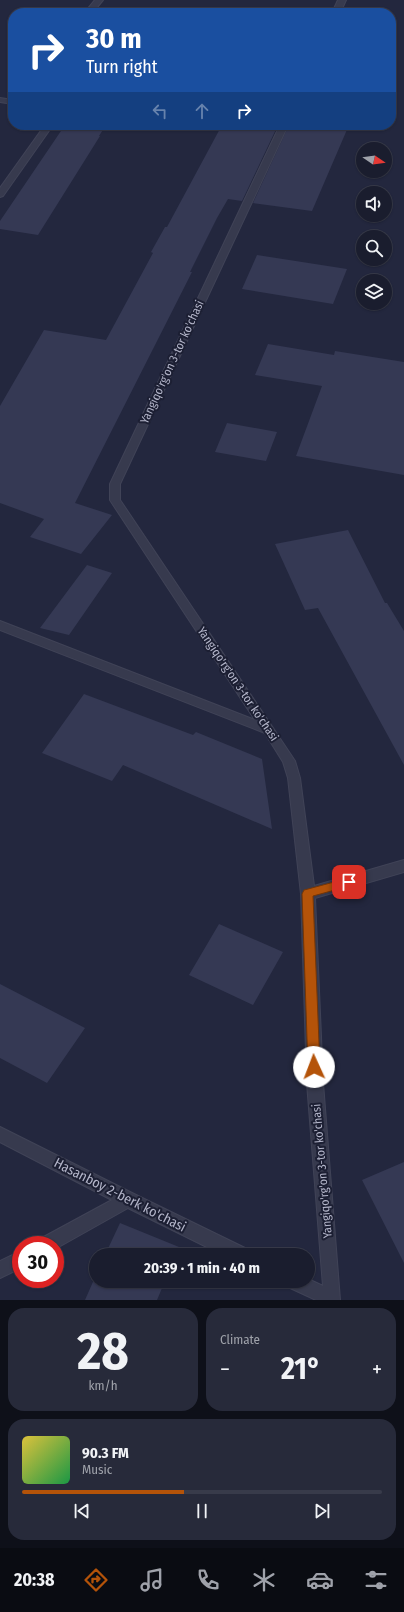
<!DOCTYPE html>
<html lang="en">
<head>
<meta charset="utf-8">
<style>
	:root { --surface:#1a1d2e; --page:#272a3a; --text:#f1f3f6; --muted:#9fa2aa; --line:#383b4a; --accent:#b45309 }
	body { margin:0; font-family:"Fira Sans Condensed",sans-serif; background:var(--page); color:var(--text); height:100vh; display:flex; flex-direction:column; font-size:15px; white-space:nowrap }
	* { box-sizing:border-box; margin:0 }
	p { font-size:13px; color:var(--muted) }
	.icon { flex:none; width:22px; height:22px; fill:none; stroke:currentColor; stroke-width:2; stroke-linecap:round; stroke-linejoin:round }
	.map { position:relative; height:1300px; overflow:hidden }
	.sheet { display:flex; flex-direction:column; gap:8px; padding:8px; background:#0e1019; flex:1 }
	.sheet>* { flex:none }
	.top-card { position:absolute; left:8px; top:8px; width:388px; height:122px; border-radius:16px; box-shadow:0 1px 3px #0004,0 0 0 1px var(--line); background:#1a4fa0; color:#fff; overflow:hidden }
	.needle { width:26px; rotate:103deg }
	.tools { position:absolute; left:356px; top:142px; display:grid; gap:8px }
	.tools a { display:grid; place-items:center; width:36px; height:36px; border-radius:50%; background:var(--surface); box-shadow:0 1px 3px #0004,0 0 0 1px var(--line); font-size:20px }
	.speed { position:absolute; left:12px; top:1236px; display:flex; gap:8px; font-size:20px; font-weight:700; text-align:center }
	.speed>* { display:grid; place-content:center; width:52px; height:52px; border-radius:50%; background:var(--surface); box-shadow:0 1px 3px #0004,0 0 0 1px var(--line); line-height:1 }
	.speed .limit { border:6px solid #d22; background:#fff; color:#111 }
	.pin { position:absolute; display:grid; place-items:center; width:34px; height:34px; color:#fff; margin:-17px; border-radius:8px; box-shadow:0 2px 6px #0006 }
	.me { position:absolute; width:44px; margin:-22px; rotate:358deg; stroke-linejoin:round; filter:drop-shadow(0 0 3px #0008) }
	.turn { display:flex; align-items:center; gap:14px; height:84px; padding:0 12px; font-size:18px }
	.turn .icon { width:52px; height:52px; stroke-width:2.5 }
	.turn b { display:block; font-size:28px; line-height:34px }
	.lanes { display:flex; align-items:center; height:38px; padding:0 12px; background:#0003; justify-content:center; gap:20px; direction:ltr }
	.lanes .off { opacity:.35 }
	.big { font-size:30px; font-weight:700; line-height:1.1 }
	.sheet .card { flex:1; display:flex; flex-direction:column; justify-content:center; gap:6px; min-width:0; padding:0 14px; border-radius:16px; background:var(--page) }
	.sheet .dial { align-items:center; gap:0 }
	.dial b { font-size:52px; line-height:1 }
	.song { display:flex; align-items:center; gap:12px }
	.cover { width:48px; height:48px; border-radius:6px; background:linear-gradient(135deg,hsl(50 70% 55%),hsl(140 70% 35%)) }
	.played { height:4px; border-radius:2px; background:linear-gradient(90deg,var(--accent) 45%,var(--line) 45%) }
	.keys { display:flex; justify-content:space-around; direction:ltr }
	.heat { display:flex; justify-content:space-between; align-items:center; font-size:22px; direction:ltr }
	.sheet .tiles { flex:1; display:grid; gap:8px; grid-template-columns:1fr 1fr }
	.card:last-child { grid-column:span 2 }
	.trip { position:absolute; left:89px; top:1248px; width:226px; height:40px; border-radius:20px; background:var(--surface); box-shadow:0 1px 3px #0004,0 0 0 1px var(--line); font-weight:700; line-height:40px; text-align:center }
	.tab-bar { display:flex; height:64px; justify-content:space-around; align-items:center; background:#0a0c12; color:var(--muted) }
	.tab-bar .icon { width:28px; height:28px }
	.tab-bar .active { color:var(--accent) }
	.tab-bar b { font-size:18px; color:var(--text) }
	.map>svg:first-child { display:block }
	.building { fill:#353954 }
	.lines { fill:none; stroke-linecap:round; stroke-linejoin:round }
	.service-casing { stroke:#404357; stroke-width:2 }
	.minor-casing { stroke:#404357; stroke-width:2 }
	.service { fill:#373a4e; fill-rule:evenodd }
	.minor { fill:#373a4e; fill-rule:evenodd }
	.route { fill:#b45309; stroke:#753606 }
	.labels { text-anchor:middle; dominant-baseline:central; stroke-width:4; stroke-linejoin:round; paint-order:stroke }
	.street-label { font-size:12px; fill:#b3b5c9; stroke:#1c1f33 }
	.near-street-label { font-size:14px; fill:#b3b5c9; stroke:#1c1f33 }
</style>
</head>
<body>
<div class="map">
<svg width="404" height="1300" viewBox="0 0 404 1300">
	<rect width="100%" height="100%" fill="#23273e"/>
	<path class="building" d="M65 125H106L99 136H100L38 235 0 229V221Z
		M222 125H278L242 201 228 199 217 218 190 272H192L75 503 112 515 81 554 30 537 44 519 0 503V406L44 330 106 340 153 253 151 252 165 227H167Z
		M289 125H349L312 211 253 203Z
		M257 255 347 269 333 304 242 289Z
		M268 344 334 355 335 351 404 362V475L296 456 322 386 255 375Z
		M227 423 277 432 266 461 215 452Z
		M348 530 385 603H387L404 631V765L318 608 305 610 275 544Z
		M87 565 112 573 69 635 40 628Z
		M84 694 193 735 196 732 262 759 272 829 123 765 112 781 42 753Z
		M219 924 283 952 253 1005 189 975Z
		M0 984 85 1028 47 1083 0 1058Z
		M404 1162V1263L362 1180Z
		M120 1223 179 1247 176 1255H105Z
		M96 1275V1281H165L157 1300H85Z"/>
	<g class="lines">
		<g class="service-casing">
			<path id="service" d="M0 98 13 100V104L0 102Z"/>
		</g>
		<g class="minor-casing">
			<path id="minor" d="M95 0H103L94 11 95 13H87L86 11Z
				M338 0H346L340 13H332Z
				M45 125H53L3 196 0 197V188Z
				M280 125H288L120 484V500L295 761 300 778 314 886 404 860V872L315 898 323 1083 340 1300H316L288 1287 286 1281H308V1279L323 1286 307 1083 301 894 288 778 283 762 265 733 0 630V621L255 720 110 500V484Z
				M0 1127 134 1194 247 1249 249 1255H223L128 1208 55 1249V1245H38L40 1239 112 1200 0 1142Z
				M21 1251V1268L0 1278V1261Z"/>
		</g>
		<use href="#service" class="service"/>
		<use href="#minor" class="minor"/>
	</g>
	<path class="route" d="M349 878 353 879 354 882 353 885 313 896 320 1067 318 1070 314 1072 310 1070 308 1067 302 894 304 890 308 889Z"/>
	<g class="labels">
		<g class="street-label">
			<text transform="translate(172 362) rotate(-65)">Yangiqo'rg'on 3-tor ko'chasi</text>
			<text transform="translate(238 684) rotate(56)">Yangiqo'rg'on 3-tor ko'chasi</text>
			<text transform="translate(322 1171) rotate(-95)">Yangiqo'rg'on 3-tor ko'chasi</text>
		</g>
		<g class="near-street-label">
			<text transform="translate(120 1195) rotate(27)">Hasanboy 2-berk ko'chasi</text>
		</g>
	</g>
</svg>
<div class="tools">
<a><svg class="needle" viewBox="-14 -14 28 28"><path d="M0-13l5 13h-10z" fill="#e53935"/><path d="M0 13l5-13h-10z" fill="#9fa2aa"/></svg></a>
<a><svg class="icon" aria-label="sound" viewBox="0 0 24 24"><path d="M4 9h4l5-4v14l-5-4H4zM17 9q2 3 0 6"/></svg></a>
<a><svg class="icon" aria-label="search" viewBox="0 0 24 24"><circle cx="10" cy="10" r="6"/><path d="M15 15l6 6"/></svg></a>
<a><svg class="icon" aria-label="layers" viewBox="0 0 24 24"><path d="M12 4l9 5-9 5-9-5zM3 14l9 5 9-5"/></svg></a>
</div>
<div class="speed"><div class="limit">30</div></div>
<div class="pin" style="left:349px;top:882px;background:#d93025"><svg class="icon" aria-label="arrive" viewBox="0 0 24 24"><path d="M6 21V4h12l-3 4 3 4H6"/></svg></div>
<svg class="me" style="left:314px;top:1067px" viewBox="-20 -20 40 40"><circle r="19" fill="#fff"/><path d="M0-13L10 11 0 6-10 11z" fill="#b45309"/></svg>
<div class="trip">20:39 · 1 min · 40 m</div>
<div class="top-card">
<div class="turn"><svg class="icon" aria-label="right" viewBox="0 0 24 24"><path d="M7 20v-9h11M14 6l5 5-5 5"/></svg><div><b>30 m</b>Turn right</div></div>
<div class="lanes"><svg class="icon off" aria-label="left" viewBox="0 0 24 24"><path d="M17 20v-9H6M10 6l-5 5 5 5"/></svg><svg class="icon off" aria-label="ahead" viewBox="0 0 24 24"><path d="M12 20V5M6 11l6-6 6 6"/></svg><svg class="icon" aria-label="right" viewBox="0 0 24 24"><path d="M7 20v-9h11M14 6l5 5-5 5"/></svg></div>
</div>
</div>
<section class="sheet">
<div class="tiles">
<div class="card dial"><b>28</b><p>km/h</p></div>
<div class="card"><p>Climate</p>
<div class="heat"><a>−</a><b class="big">21°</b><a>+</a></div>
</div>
<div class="card">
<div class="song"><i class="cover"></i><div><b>90.3 FM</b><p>Music</p></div></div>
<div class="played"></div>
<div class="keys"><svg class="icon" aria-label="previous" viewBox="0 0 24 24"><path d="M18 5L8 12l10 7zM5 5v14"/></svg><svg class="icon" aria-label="pause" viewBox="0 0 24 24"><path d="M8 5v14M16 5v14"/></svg><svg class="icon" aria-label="next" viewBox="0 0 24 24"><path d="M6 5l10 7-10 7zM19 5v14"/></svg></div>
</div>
</div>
</section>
<nav class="tab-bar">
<b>20:38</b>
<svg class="icon active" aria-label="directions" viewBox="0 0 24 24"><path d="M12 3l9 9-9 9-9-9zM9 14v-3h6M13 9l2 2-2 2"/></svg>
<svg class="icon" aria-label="music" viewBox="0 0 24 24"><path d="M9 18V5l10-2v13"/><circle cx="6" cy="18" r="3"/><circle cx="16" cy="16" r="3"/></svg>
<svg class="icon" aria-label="phone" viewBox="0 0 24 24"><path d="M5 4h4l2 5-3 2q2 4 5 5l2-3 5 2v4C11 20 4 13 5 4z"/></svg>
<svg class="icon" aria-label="climate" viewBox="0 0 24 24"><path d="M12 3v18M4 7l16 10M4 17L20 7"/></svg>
<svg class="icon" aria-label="car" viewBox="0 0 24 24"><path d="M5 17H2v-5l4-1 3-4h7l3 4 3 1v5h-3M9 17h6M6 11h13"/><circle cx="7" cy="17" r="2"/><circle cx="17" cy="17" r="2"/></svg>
<svg class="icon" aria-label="filters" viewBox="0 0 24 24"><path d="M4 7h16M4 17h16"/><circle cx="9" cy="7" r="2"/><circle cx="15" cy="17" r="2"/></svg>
</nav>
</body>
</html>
